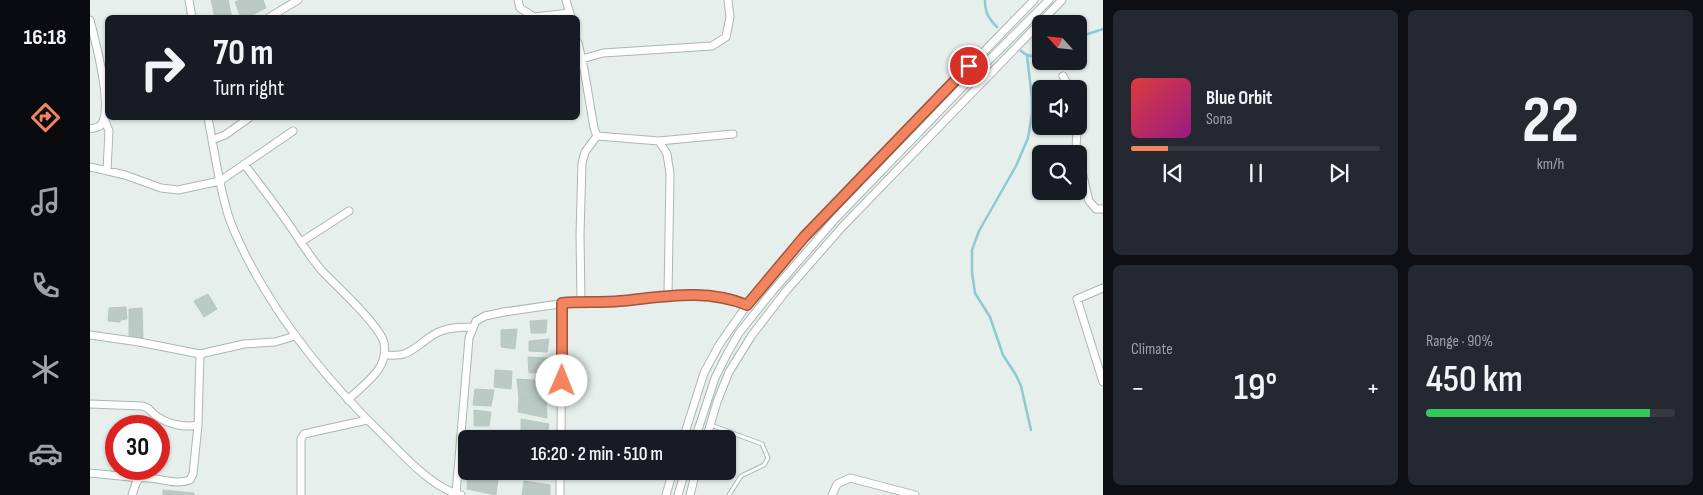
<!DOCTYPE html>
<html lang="en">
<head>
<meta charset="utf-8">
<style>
	:root { --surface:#171b24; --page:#242831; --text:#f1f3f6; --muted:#9ea1a6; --line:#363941; --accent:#f4845f }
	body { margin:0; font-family:"Sofia Sans Condensed",sans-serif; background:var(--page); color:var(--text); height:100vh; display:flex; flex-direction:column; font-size:19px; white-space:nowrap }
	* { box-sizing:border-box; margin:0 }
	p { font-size:16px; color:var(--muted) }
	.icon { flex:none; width:28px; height:28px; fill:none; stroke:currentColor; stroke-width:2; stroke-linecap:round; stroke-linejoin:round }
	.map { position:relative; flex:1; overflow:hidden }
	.drawer { display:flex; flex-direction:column; gap:10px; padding:10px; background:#0d0f14; width:600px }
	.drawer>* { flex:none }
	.guide { position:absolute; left:15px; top:15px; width:475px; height:105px; border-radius:8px; box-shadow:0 1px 4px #0004; background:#171b24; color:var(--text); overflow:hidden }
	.needle { width:32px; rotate:297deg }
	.controls { position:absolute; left:942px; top:15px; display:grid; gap:10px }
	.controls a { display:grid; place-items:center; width:55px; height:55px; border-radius:8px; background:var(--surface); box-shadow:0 1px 4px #0004; font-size:25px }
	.speed { position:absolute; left:15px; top:415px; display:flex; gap:10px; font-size:25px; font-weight:700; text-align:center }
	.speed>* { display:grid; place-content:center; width:65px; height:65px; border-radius:50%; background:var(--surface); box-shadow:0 1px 4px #0004; line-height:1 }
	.speed .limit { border:8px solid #d22; background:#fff; color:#111 }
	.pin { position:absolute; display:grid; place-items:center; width:42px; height:42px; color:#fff; margin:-21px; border:2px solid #fff; border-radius:50%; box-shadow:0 1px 5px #0007 }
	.me { position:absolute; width:55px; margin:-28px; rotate:1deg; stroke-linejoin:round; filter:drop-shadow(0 0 4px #0008) }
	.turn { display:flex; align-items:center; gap:18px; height:105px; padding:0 25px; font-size:22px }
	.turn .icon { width:65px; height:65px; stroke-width:2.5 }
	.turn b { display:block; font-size:35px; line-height:42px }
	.big { font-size:38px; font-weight:600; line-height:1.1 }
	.drawer .tile { flex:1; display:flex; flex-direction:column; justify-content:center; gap:8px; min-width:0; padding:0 18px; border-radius:8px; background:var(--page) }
	.drawer .dial { align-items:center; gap:0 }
	.dial b { font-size:65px; line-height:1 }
	.song { display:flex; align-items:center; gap:15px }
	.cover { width:60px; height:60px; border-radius:8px; background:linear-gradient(135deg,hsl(0 70% 55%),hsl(310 70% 35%)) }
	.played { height:5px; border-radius:2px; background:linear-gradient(90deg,var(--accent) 15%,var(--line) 15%) }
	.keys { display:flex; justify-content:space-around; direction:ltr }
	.heat { display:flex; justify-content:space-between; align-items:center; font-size:28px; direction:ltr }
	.charge { height:8px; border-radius:4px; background:linear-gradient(90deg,#34c759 90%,var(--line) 0) }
	.drawer .tiles { flex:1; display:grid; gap:10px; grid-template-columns:repeat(2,1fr) }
	.trip { position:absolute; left:368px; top:430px; width:278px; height:50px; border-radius:8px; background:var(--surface); box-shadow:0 1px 4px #0004; font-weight:600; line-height:50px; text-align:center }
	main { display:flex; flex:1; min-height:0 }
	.tabs { display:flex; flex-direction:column; width:90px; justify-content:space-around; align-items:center; background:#090b0e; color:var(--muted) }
	.tabs .icon { width:35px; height:35px }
	.tabs .active { color:var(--accent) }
	.tabs b { font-size:22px; color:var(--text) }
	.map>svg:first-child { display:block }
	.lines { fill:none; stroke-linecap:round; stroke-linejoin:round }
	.stream { stroke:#8ec9d4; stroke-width:2.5 }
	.building { fill:#bbcac4; stroke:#b8c9c2 }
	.service-casing { stroke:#a8b8b2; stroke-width:5 }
	.minor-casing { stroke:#a8b8b2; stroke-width:9 }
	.service { stroke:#fff; stroke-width:3 }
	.minor { stroke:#fff; stroke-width:7 }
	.route-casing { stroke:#9f563e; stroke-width:12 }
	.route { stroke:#f4845f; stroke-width:9 }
</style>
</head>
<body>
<main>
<nav class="tabs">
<b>16:18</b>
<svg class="icon active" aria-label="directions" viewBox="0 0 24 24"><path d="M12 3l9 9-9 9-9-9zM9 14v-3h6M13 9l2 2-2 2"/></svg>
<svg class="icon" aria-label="music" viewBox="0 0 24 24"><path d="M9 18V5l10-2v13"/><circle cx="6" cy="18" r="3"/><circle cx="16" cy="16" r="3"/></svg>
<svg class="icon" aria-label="phone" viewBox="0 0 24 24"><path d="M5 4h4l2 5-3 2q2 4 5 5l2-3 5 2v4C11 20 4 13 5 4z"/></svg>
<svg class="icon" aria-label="climate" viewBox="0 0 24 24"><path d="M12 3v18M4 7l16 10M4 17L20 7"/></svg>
<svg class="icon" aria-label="car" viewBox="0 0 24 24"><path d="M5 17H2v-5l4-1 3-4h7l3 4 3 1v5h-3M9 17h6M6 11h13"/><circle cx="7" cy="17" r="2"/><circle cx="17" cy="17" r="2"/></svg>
</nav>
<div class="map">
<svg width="1013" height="495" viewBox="0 0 1013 495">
	<rect width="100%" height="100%" fill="#e6efeb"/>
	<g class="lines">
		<path class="stream" d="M895 0C895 12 898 18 907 27
			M989 37 1013 29
			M931 51C937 56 944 58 951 54
			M937 56 942 98V114L938 138 926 166 889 231 882 250V272L885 293 900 317 913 355 926 375 931 386 941 430"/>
	</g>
	<path class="building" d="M121 0H138L142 18H125Z
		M150 0H173L176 8 156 18H151L145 2Z
		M118 294 127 309 114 317 104 301Z
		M36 307 37 319 31 320 30 322 18 321 19 308Z
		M52 308 53 339H39V309Z
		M457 320 456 333H441L440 321Z
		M427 329 425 349 411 347V330Z
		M459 339 457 352 439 351V341Z
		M438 357 458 358 456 372 439 373Z
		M405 370 422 371 421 389 404 387Z
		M427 379 460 381 456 397 429 399Z
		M385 389 404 390 401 406 383 405Z
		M456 397 457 418 428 412 429 399Z
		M384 410 401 412 399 426H384Z
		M431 419 459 424 457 437 431 435Z
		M403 434 402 439H384L383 436Z
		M429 471H457L456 477Z
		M378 473 408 478 406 495 377 489Z
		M434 481 460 485V495H432Z
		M73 490 104 493V495H73Z"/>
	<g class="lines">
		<g class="service-casing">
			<path id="service" d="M621 425 672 444 678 458 674 465 651 476 639 495"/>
		</g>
		<g class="minor-casing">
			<path id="minor" d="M99 0 102 18
				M428 0 430 8 444 17 480 13
				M476 0 481 18
				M178 18 208 0
				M0 20C5 40 24 108 11 125 8 128 4 128 0 129
				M488 43 494 69 504 128 507 136
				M492 59 513 53 622 46 636 37 640 17 638 0
				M973 76 980 89
				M14 118 19 131 17 170
				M118 118C124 148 128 180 137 211 141 226 149 242 156 256 191 325 241 385 297 439 316 458 344 489 371 495
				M507 136 569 141 643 134
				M122 140 135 135 159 118
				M569 141 577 154 580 174 578 295
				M987 154C984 141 989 127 989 114
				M989 159 999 201 1006 209H1013
				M154 164C173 189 193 214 210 241 218 252 225 264 235 274 248 287 291 327 294 343 299 370 274 383 258 400
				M0 167 35 175 71 188 88 190 130 181 203 131
				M211 242 259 211
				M1013 288 987 299 1013 382
				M491 301 490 235 492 163 495 152 507 136
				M0 335 49 342 110 354 154 344 185 342 205 336
				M294 355C301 355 308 356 314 354 328 349 337 336 351 331 361 327 372 327 383 327
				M0 404 52 406C59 407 60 411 65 415 77 424 94 428 108 425
				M471 439 472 303
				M593 439 614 373 629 345 657 305 714 237 944 0
				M605 439 625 378 637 354 649 333 681 293 746 218 885 74 959 0
				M616 439 627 402 639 372 662 335 696 291 753 226 972 0
				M0 473 50 478
				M366 494 379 338 386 321 395 316 414 312 483 302 528 301 578 295 606 294 641 298 657 305
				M42 495 46 483 50 478C67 476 83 486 100 480L103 474 108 425 110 354
				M211 495V439L214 434 277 420
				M470 495V471
				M576 495 583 471
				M588 495 595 471
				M600 495 606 471
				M742 495 747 484 760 478 825 495"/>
		</g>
		<use href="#service" class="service"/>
		<use href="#minor" class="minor"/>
	</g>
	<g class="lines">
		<g class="route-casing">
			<path id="route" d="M472 381V303C491 301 511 303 530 301 574 297 615 288 657 305L714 237 879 66"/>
		</g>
		<use href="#route" class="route"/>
	</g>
</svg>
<div class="controls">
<a><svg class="needle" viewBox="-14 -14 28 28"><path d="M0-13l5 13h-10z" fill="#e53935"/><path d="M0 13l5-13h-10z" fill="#9ea1a6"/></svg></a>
<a><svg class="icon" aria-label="sound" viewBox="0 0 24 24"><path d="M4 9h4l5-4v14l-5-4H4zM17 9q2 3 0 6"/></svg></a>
<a><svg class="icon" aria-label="search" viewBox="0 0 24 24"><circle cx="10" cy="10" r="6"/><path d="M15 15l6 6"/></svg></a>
</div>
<div class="speed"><div class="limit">30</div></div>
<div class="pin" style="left:879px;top:66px;background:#d93025"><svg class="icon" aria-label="arrive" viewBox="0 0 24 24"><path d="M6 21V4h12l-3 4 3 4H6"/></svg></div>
<svg class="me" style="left:472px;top:381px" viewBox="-20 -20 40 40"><circle r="19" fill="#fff"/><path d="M0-13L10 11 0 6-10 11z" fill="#f4845f"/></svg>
<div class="trip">16:20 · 2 min · 510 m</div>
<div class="guide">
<div class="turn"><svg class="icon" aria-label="right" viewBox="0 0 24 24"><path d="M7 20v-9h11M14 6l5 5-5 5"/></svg><div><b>70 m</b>Turn right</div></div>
</div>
</div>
<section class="drawer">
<div class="tiles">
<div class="tile">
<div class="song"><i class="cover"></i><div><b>Blue Orbit</b><p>Sona</p></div></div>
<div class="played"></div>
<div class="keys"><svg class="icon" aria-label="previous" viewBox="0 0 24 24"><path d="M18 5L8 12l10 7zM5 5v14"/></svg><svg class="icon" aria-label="pause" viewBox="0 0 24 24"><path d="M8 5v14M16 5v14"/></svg><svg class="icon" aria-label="next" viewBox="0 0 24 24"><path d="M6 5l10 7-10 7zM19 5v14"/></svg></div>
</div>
<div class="tile dial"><b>22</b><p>km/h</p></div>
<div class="tile"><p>Climate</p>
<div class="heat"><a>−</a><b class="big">19°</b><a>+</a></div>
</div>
<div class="tile"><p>Range · 90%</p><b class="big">450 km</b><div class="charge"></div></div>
</div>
</section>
</main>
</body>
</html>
